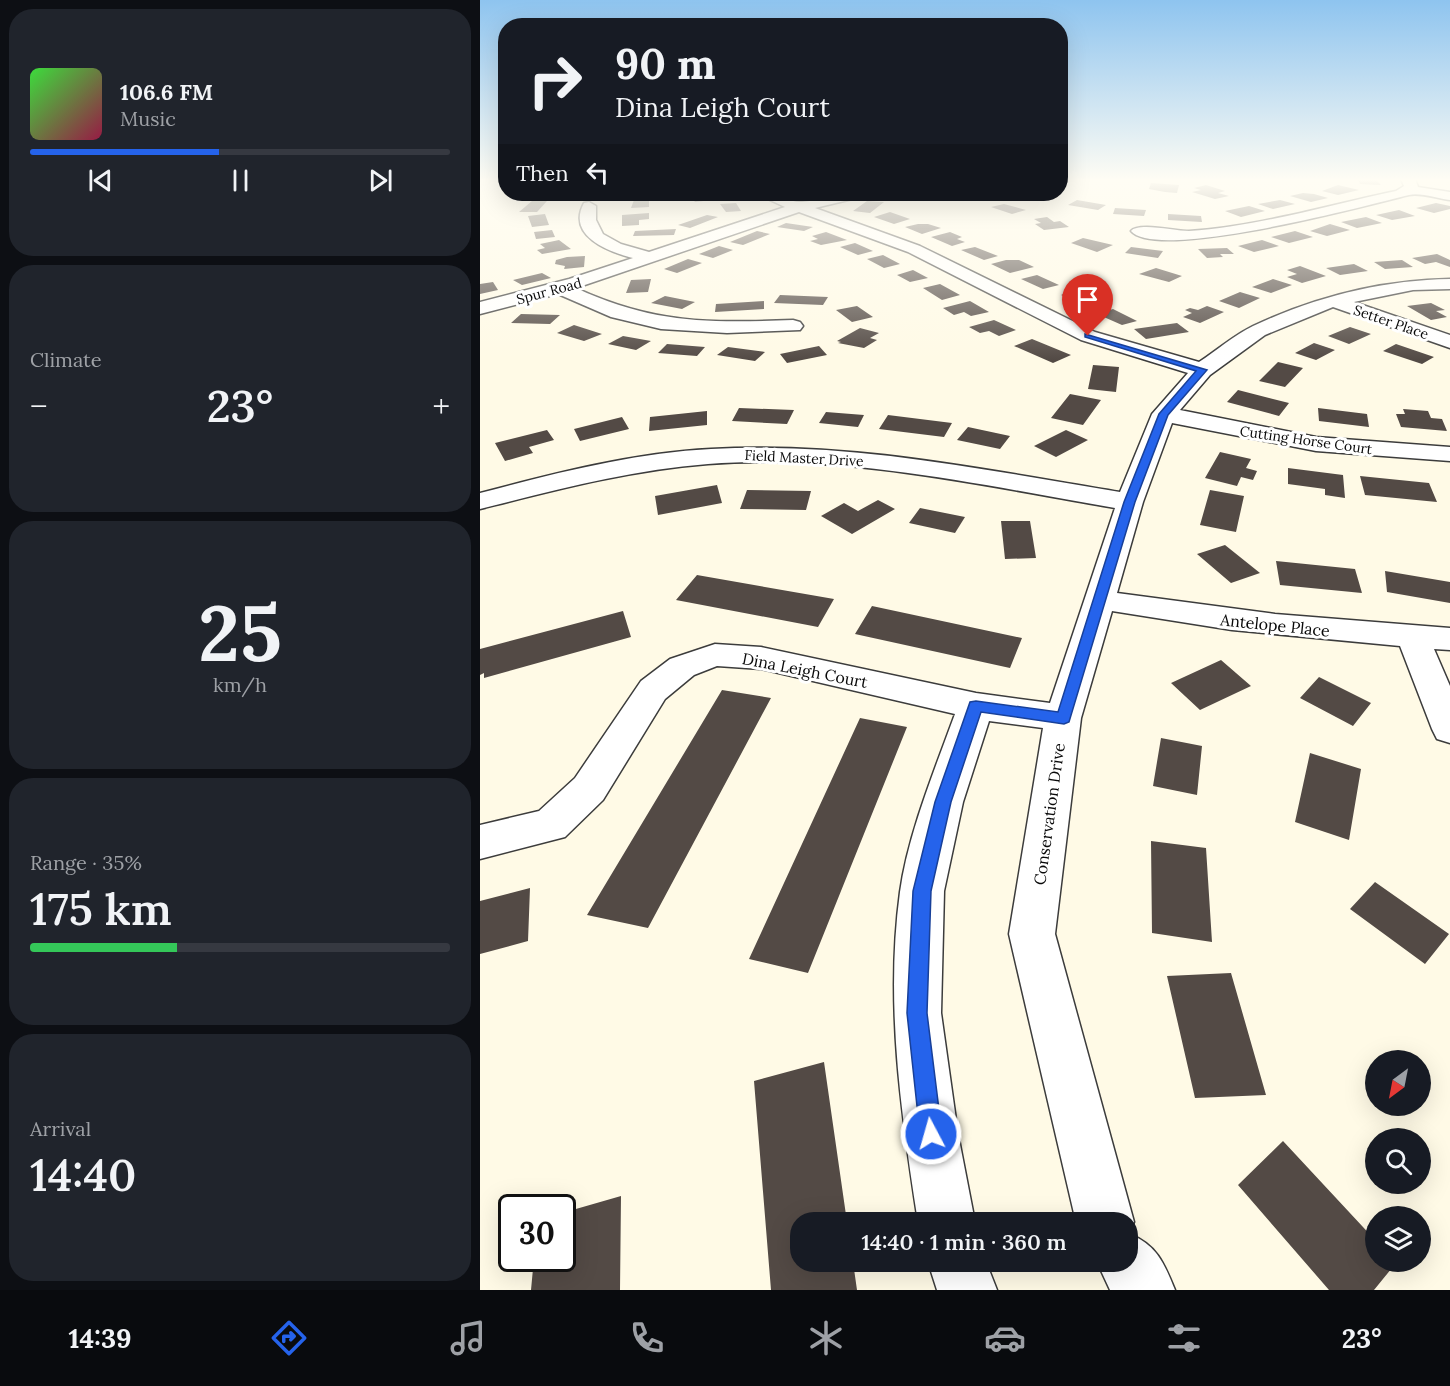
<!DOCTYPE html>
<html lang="en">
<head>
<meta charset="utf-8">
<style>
	:root { --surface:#171b24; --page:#20242c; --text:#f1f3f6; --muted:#9ea1a6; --line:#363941; --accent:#2563eb }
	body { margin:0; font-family:Lora,serif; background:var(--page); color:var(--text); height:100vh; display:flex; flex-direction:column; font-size:22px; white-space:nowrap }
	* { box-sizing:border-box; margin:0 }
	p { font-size:20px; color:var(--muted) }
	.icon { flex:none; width:33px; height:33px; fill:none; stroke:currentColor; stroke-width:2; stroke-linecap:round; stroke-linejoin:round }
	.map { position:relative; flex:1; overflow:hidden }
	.drawer { display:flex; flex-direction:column; gap:9px; padding:9px; background:#0d0f14; width:480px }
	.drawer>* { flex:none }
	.top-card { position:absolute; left:18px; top:18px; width:570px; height:183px; border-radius:24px; box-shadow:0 6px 24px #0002; background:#171b24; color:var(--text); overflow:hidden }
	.needle { width:39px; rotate:212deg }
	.fabs { position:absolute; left:885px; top:1050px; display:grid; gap:12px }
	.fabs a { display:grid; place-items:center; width:66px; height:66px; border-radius:50%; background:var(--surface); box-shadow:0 6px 24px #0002; font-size:30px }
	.speed { position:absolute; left:18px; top:1194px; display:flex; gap:12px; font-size:30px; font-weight:700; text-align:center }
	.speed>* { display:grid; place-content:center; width:78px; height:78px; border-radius:50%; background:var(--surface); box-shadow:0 6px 24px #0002; line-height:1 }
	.speed .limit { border:3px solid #111; border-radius:9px; background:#fff; color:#111 }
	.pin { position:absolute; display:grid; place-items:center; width:51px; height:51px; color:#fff; margin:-62px -26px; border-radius:50% 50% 50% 0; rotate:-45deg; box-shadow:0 0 6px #0007 }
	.pin .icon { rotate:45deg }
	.me { position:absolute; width:66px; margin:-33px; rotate:354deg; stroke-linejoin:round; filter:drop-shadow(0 0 4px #0008) }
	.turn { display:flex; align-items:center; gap:21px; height:126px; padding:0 18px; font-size:27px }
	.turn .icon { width:78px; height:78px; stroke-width:2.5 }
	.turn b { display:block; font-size:42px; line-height:51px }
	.then { display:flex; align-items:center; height:57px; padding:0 18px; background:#0003; gap:12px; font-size:22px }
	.big { font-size:45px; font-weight:600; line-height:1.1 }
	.drawer .card { flex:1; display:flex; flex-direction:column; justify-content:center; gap:9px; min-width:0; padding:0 21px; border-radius:24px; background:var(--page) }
	.drawer .dial { align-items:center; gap:0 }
	.dial b { font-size:78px; line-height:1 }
	.song { display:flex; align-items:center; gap:18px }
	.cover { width:72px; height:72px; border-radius:9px; background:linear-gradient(135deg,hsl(120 70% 55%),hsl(340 70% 35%)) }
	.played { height:6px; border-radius:3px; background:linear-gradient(90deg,var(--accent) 45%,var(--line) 45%) }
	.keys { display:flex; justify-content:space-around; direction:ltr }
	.heat { display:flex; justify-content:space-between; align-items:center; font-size:33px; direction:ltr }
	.charge { height:9px; border-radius:4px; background:linear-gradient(90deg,#34c759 35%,var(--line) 0) }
	.trip { position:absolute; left:310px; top:1212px; width:348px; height:60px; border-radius:24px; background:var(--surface); box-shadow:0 6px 24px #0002; font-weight:600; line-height:60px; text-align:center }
	.menu { display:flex; height:96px; justify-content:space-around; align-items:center; background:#090b0e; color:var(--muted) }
	.menu .icon { width:42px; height:42px }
	.menu .selected { color:var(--accent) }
	.menu b { font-size:27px; color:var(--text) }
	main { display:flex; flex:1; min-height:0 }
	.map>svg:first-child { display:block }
	.building { fill:#534a45 }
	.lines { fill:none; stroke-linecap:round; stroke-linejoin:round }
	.minor-casing { stroke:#3c3c3c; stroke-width:3 }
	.minor { fill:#fff; fill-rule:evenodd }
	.route { fill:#2563eb; stroke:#184099; stroke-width:1.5 }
	.labels { text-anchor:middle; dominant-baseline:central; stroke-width:6; stroke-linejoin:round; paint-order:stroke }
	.far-street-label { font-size:14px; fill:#090909; stroke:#fff }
	.street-label { font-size:16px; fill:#090909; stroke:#fff }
</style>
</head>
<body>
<main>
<section class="drawer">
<div class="card">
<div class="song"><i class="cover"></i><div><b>106.6 FM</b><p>Music</p></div></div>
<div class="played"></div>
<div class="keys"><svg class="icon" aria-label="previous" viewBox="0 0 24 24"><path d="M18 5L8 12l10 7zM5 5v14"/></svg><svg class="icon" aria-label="pause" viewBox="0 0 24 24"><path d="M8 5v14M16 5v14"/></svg><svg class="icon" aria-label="next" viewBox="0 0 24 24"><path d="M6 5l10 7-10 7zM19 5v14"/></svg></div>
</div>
<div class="card"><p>Climate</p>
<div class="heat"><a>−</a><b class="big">23°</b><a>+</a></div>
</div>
<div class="card dial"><b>25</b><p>km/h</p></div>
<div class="card"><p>Range · 35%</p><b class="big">175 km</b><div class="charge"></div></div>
<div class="card"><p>Arrival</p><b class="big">14:40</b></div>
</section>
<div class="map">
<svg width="970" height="1290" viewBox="0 0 970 1290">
	<rect width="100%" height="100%" fill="#fffae6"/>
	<path class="building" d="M878 179H895L901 185 880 184Z
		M671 183 699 185 697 193 685 192 669 189Z
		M726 185 745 191 738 193 749 196 735 199 712 192 721 190 714 188Z
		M858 185 879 190 858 195 842 191Z
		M823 193 834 194 848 198 831 202 810 196Z
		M209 194H226L232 200 215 202Z
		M553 194H558L577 197 569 201 546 197Z
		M169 199V207L151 208 154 200Z
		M597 200 626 205 618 210 588 205Z
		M800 200 815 204 793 209 778 204Z
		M52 201H67L57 212H39Z
		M387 201 404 202 390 213 373 211Z
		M256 203 261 211 246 212 240 204Z
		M956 203 970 206V209L954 213 936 208Z
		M524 204 546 210 532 214 511 207Z
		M769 206 785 211 761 217 745 211Z
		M635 208 666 210 664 216 633 214Z
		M919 210 935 216 912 220 896 215Z
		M410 212 430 219 414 224 394 217Z
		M169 213V219L159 220V225L142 226V215Z
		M65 214 69 225 52 227 48 216Z
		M688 214 721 216 722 222 688 220Z
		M227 215 238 217 210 228 198 225Z
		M567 217 574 222 580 221 589 227 564 230 555 224 561 223 554 219Z
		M886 217 902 223 877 228 861 222Z
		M306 223 333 227 324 231 297 227Z
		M438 224H448L461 228 442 234 425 227Z
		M850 224 870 230 847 236 830 231Z
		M196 229 194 235 153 236 155 231Z
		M72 230 75 237 56 239 54 232Z
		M277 231 290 234 263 245 250 242Z
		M815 231 833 237 809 243 791 237Z
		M346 232 367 240 341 245 330 241 338 239 332 236Z
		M470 232 482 237 477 239 485 242 472 246 451 237Z
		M603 238 633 245 617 252 591 243Z
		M79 240 91 249 62 254 57 250 65 248 60 244Z
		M782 240 799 246 774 252 758 246Z
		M375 243 393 251 378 255 360 247Z
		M239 246 253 250 233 258 219 254Z
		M495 247 518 256 504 260 481 250Z
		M651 247 683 251 678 258 645 253Z
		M747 248 754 254H740L743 257 727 258 718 249Z
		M957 254 970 260V267L956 262 945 264 932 258Z
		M403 255 420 264 404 268 387 259Z
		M105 256 104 267 84 269 85 266 75 264 76 260 87 257Z
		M208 259 222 263 197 273 184 269Z
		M526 260H539L554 267 530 273 511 264Z
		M922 260 933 267 905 269 894 262Z
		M874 264 888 271 860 275 846 268Z
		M820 266 846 276 822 283 807 277 817 274 807 270Z
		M676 268 702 276 689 282 659 274Z
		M433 270 448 278 430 282 417 275Z
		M62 273 71 278 42 285 33 280Z
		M557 275 579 285 563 289 541 279Z
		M171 279 168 292 146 293 151 280Z
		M793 279 812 285 791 293 772 287Z
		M13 282 18 290 0 294V284Z
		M460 284 480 295 462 300 443 288Z
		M595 289 621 299 599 307 583 302 591 299 581 295Z
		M760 292 780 298 759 308 739 301Z
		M300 295 348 297 343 305 294 303Z
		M185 296 215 302 202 309 171 303Z
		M284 301V309L235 312 236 304Z
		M490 301 509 312 491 316 484 312 474 315 463 308Z
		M951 303 965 310 956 311 967 317 951 320 927 306Z
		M377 306 393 317 372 322 356 310Z
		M727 306 744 312 720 323 703 317 712 313 705 310 710 308 718 310Z
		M633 309 657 321 642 325 617 314Z
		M41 314 80 315 70 324 31 323Z
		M514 320 536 330 519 336 509 331 500 333 489 327Z
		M697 323 709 332 666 339 654 329Z
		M94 325 122 334 104 341 77 333Z
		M870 327 891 334 869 344 848 336Z
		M380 328 399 333 390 338 397 340 384 348 358 343 361 342 357 341Z
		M143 336 171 341 156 350 128 344Z
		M552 339 591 355 573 363 534 346Z
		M834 343 855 350 836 360 815 353Z
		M187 344 225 347 217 356 178 353Z
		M916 344 954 357 942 364 903 351Z
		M339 346 347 355 307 363 300 354Z
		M248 347 285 352 275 361 237 355Z
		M798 362 823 368 805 387 779 381Z
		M613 365 639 367 636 392 608 389Z
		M758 390 809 403 799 416 747 402Z
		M590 394 621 400 603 425 571 418Z
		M259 408 314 410 307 424 252 421Z
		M838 408 887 414 889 427 839 421Z
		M923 409 948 411 951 418 962 419 967 431 921 427 916 414H925Z
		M227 411V425L169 431 170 417Z
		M346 412 384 415 378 427 339 423Z
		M408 415 472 423 464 437 399 429Z
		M142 417 149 429 100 441 94 429Z
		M488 427 530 436 520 449 477 440Z
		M67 430 74 440 49 447 53 453 25 461 15 443Z
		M586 430 608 440 576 457 554 446Z
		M740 452 771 459 766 468 777 471 773 480 761 477 757 486 725 478Z
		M808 468 863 475 865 498 845 495V489L808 484Z
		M880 476 949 483 957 502 885 495Z
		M237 485 242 503 178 515 175 496Z
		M267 490 331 491 326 510 260 509Z
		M730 490 764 496 756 532 720 525Z
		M398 500 415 509 372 534 341 516 364 503 378 511Z
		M440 508 485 517 475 533 429 523Z
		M521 521H550L556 558 525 559Z
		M745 545 780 573 751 583 717 554Z
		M796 561 875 569 882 593 800 585Z
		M905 571 970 582V603L907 592Z
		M217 575 354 599 338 627 196 600Z
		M392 606 542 638 530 668 375 634Z
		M143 611 151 637 4 678V673L0 675V649Z
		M741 660 771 686 720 710 691 683Z
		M839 677 891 703 873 726 820 698Z
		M242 690 291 698 168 928 107 915Z
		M380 718 427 727 328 973 269 959Z
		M681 738 722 746 717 795 673 786Z
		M830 753 881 769 869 840 815 822Z
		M671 841 726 848 732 942 672 933Z
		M895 882 969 934 945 964 870 909Z
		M50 888 48 941 0 954V901Z
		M751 973 786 1095 715 1098 687 976Z
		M344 1062 367 1222H321V1262H373L377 1290H291L274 1081Z
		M803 1141 896 1241V1262L916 1263 894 1290H849L758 1185Z
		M141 1196 140 1290H51L54 1258H82V1213Z"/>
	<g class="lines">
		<g class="minor-casing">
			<path id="minor" d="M921 179H935L938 187 970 192V200C959 199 940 192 929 195 888 205 677 262 651 231 658 222 696 231 709 231 776 227 849 205 916 191L924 186Z
				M277 194C296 192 310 203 322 202 344 200 359 194 383 194L381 197 335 208 440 246 615 332 719 362C736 351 754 335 773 326 835 297 902 280 970 279V289L933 290 874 302 970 335V348L853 307 785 335 730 375 700 410 836 437 970 447V461L836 451 692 423 663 502 637 593 795 614 970 628V650L954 649 970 686V743L957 739 952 729 920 646 752 630 632 611 601 718 575 934 654 1222 649 1234C677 1245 684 1263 695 1290H630L617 1262H648V1222H596L529 934 563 728 509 721 483 802 464 891 461 1013 478 1134 495 1222H438C421 1113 405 1002 420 892 428 834 455 769 475 714L281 669 237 666 214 675 185 699 123 800 85 837 0 859V825L59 811 95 778 161 681 190 659 235 644 281 647 496 693 570 703 635 508C501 485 364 454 228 464 150 470 75 490 0 509V493C76 473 153 453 231 449 369 441 505 470 640 492L672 414 708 373 601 340 428 252 319 212 96 288C174 324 229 323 313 320L320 322 323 326 320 330 247 333 181 329 131 317 78 294 0 314V302L89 279 153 258C129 252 86 236 104 203L109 202 116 206V220L123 234 141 244 169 252 305 207Z
				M448 1262H506L517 1290H457Z"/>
		</g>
		<use href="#minor" class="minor"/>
	</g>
	<linearGradient id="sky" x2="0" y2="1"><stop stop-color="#8ec4ef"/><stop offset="0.5" stop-color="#fffdf4"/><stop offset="1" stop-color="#fffdf4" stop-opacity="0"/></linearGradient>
	<rect width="970" height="360" fill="url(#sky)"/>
	<path class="route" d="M605 334 727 370 688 415 655 502 589 722 584 724 501 712 471 802 451 891 447 1013 462 1134 459 1142 451 1146 443 1142 440 1134 427 1013 433 891 455 802 490 702 496 701 578 712 644 502 679 414 716 371 605 337Z"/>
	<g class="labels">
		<g class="far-street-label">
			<text transform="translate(69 291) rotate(-15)">Spur Road</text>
			<text transform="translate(911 322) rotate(19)">Setter Place</text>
			<text transform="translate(826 440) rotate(8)">Cutting Horse Court</text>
			<text transform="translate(324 458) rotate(3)">Field Master Drive</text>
		</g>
		<g class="street-label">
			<text transform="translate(795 625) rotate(6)">Antelope Place</text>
			<text transform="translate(325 670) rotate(11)">Dina Leigh Court</text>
			<text transform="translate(569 814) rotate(-82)">Conservation Drive</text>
		</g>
	</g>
</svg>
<div class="fabs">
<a><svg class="needle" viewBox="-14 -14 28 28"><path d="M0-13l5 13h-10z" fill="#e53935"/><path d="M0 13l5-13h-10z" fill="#9ea1a6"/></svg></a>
<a><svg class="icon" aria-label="search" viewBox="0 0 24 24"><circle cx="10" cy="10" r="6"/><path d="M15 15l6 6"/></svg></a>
<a><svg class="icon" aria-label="layers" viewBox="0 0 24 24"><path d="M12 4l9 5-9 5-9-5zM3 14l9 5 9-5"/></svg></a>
</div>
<div class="speed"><div class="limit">30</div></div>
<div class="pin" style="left:608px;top:336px;background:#d93025"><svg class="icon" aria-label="arrive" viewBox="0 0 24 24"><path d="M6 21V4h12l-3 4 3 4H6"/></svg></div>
<svg class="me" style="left:451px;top:1134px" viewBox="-20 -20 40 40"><circle r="17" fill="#2563eb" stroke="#fff" stroke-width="3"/><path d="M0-11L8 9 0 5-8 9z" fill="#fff"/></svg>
<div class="trip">14:40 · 1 min · 360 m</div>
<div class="top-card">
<div class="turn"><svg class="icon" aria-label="right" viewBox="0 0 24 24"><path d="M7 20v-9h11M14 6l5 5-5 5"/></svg><div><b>90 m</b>Dina Leigh Court</div></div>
<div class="then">Then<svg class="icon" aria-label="left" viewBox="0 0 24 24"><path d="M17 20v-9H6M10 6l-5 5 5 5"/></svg></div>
</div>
</div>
</main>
<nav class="menu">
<b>14:39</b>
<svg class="icon selected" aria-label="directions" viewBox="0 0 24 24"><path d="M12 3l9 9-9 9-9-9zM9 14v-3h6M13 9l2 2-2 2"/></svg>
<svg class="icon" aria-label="music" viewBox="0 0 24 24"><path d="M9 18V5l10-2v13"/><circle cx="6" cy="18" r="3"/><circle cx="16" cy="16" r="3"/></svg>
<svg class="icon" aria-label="phone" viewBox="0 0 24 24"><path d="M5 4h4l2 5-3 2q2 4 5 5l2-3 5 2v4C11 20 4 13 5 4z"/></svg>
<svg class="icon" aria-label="climate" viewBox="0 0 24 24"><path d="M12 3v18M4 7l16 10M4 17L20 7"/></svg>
<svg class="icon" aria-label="car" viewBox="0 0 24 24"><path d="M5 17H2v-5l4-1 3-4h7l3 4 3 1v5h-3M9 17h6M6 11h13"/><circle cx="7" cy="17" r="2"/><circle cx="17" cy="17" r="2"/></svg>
<svg class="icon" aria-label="filters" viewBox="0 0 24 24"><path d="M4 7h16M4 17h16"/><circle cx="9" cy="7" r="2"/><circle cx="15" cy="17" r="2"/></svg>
<b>23°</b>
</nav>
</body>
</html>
